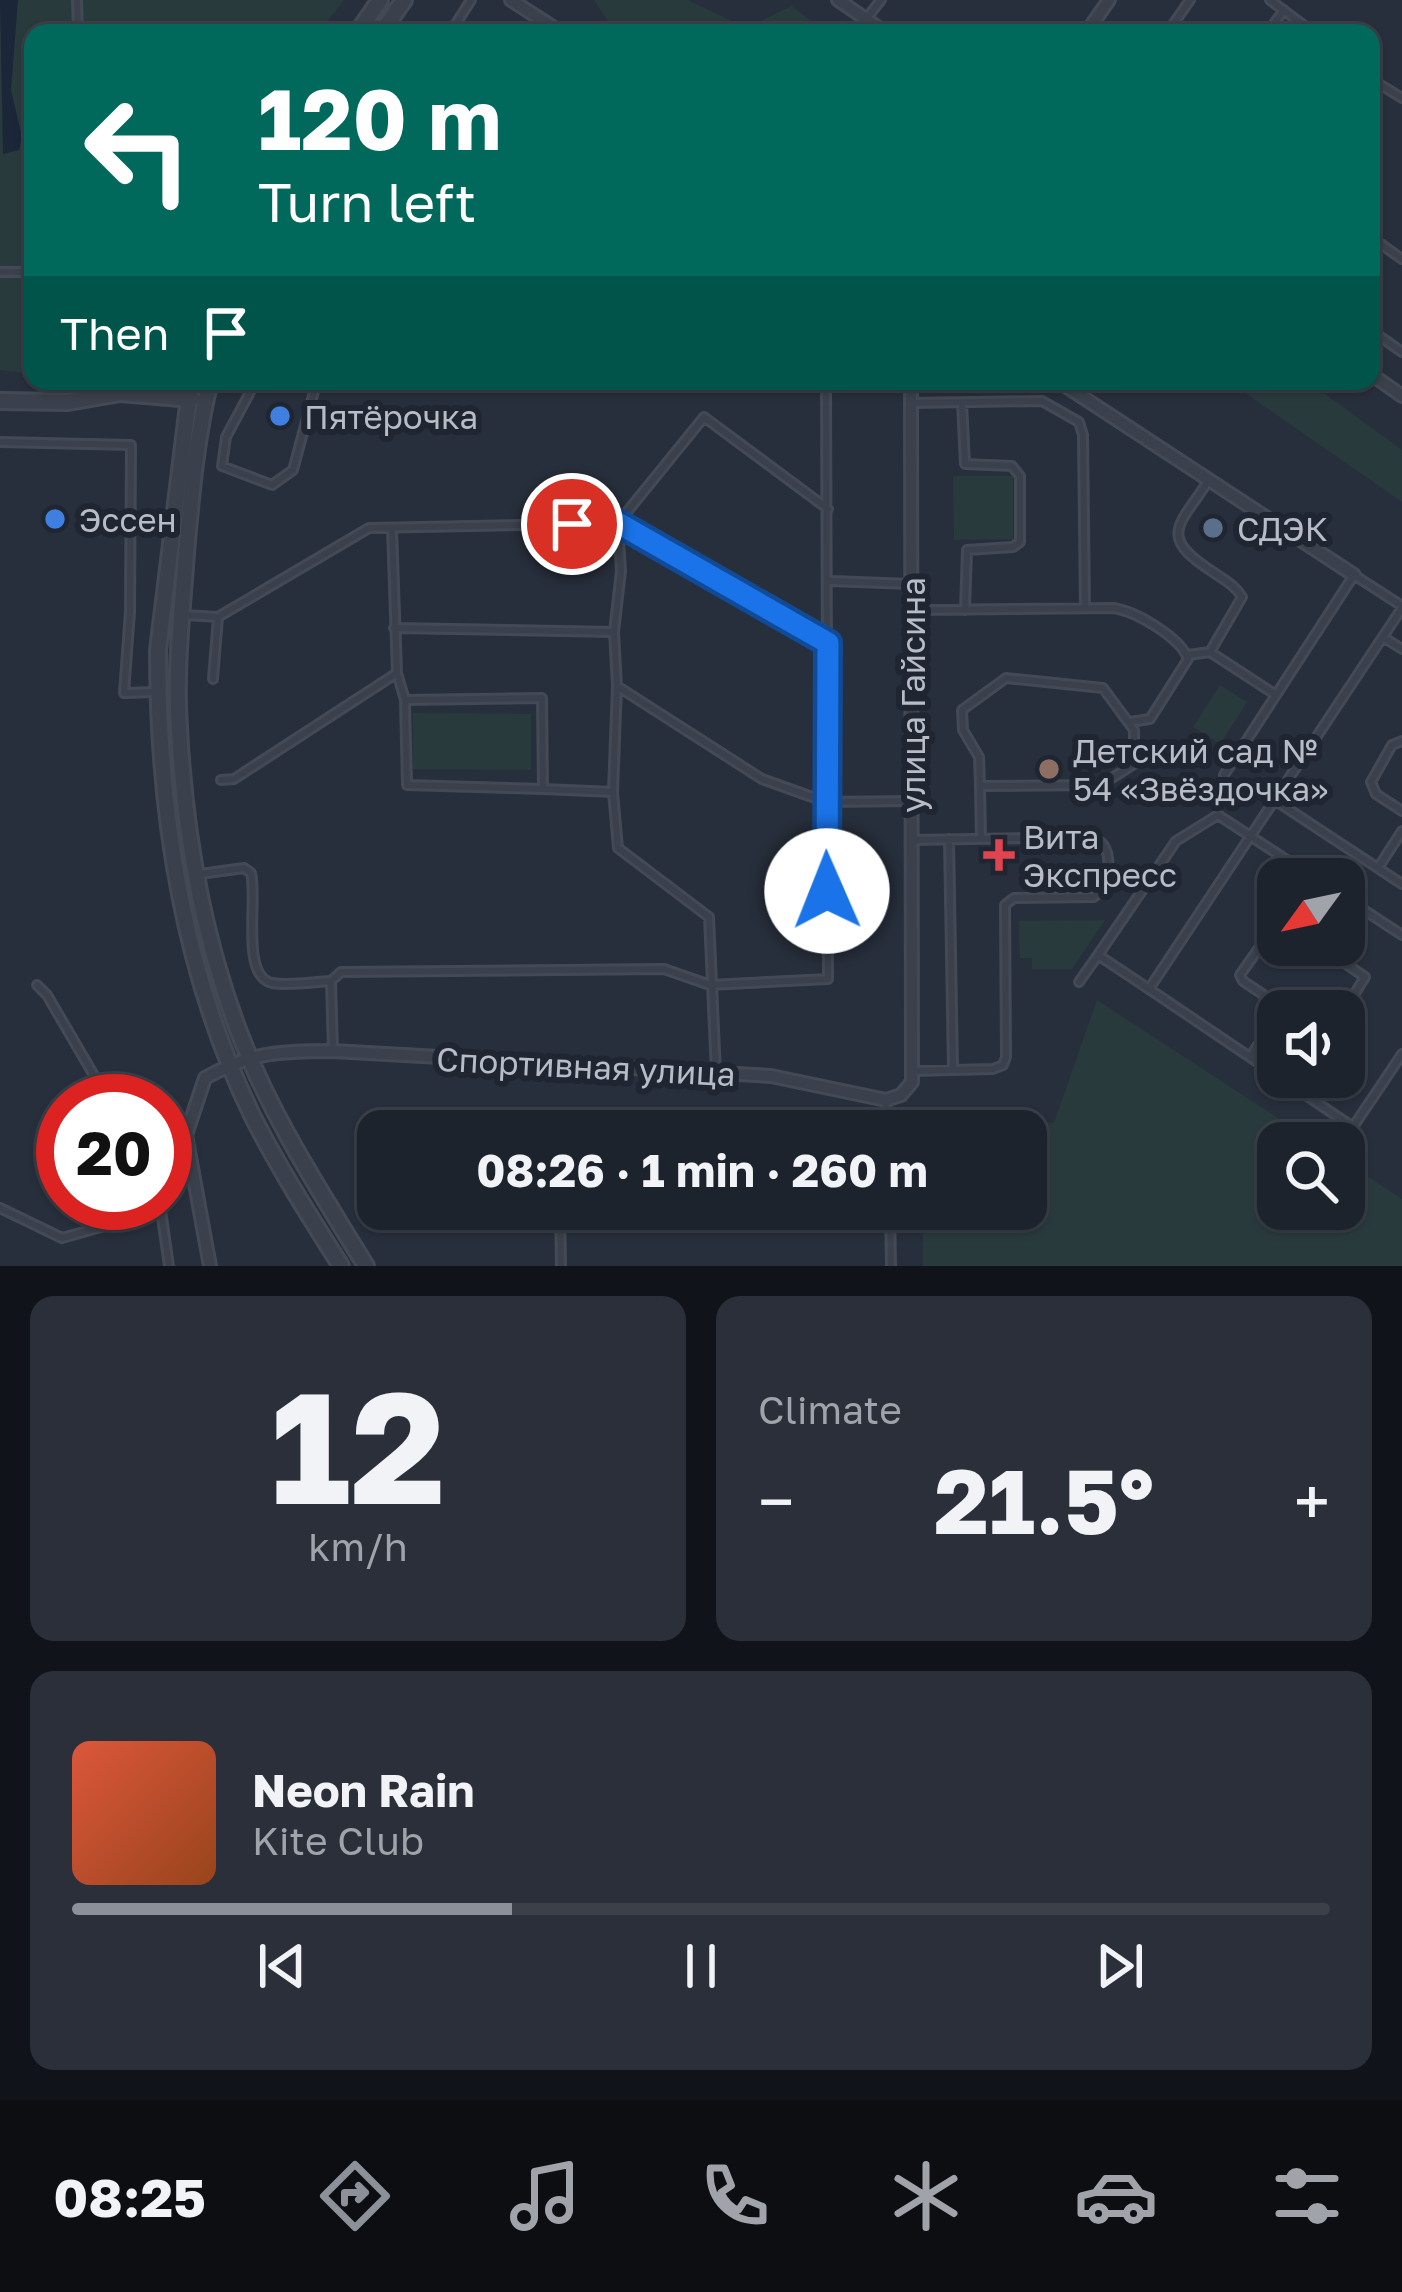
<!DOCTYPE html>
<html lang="en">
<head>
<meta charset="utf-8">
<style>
	:root { --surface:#1d232d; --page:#2a2f39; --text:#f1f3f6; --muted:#a0a4aa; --line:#3b4049; --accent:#8c9099 }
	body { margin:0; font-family:"Golos Text",sans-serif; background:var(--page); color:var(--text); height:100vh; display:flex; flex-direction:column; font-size:45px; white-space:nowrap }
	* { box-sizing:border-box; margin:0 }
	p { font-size:39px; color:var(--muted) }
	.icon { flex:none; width:66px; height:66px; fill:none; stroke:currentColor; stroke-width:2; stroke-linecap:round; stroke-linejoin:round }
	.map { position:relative; height:1266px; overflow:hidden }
	.side { display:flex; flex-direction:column; gap:30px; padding:30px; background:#101319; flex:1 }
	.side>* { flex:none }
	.guide { position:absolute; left:24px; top:24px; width:1356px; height:366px; border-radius:24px; box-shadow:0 3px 9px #0004,0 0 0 3px var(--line); background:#00695c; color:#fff; overflow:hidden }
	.needle { width:78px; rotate:237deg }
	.buttons { position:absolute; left:1257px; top:858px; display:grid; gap:24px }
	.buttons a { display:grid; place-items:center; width:108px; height:108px; border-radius:24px; background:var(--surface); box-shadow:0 3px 9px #0004,0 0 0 3px var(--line); font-size:60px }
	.speed { position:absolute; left:36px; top:1074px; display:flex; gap:24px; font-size:60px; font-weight:700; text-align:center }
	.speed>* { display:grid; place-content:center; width:156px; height:156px; border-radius:50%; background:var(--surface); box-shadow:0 3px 9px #0004,0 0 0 3px var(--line); line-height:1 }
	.speed .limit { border:18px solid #d22; background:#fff; color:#111 }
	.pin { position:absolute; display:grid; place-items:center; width:102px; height:102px; color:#fff; margin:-51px; border:6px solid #fff; border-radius:50%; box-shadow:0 3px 12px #0007 }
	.me { position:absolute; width:132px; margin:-66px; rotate:359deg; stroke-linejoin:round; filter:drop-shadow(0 0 9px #0008) }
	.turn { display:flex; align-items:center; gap:42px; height:252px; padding:0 36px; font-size:54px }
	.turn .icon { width:156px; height:156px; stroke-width:2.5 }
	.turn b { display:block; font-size:84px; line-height:102px }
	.then { display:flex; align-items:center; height:114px; padding:0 36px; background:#0003; gap:24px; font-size:45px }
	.big { font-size:90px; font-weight:700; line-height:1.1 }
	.side .widget { flex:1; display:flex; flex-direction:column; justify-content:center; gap:18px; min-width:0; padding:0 42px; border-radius:24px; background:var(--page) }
	.side .dial { align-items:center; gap:0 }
	.dial b { font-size:156px; line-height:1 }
	.song { display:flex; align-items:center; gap:36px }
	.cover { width:144px; height:144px; border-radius:18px; background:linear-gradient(135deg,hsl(10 70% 55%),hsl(20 70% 35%)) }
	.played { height:12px; border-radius:6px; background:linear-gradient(90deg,var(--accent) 35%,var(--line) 35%) }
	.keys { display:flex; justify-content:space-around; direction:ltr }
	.heat { display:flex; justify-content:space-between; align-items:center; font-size:66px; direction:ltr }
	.side .tiles { flex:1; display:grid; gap:30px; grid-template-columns:1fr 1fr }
	.widget:last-child { grid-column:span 2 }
	.trip { position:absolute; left:357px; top:1110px; width:690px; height:120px; border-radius:24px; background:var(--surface); box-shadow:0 3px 9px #0004,0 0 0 3px var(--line); font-weight:700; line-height:120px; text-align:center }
	.menu { display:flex; height:192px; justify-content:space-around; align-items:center; background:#0c0e12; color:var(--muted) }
	.menu .icon { width:84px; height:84px }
	.menu .current { color:var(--accent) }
	.menu b { font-size:54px; color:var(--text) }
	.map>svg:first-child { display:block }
	.green { fill:#293a3d }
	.water { fill:#1c2639 }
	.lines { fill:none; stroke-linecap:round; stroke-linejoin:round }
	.service-casing { stroke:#444a55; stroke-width:12 }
	.minor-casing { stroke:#444a55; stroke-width:16 }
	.tertiary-casing { stroke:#444a55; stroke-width:20 }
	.service { stroke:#3b414c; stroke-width:6 }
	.minor { stroke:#3b414c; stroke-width:10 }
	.tertiary { stroke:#3b414c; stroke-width:14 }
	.route-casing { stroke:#114b97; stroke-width:30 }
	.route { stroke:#1a73e8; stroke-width:21 }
	.shop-dot { fill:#3f7fe0; stroke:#202631; stroke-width:4.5 }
	.service-dot { fill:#5c6f8a; stroke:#202631; stroke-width:4.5 }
	.education-dot { fill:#8d6e63; stroke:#202631; stroke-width:4.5 }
	.health-dot { fill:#e0444e; stroke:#202631; stroke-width:4.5 }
	.labels { text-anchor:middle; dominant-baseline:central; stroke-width:12; stroke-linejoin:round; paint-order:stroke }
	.poi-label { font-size:33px; fill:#b7bcc7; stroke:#202631; text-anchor:start }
	.street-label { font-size:33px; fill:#b7bcc7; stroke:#202631 }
</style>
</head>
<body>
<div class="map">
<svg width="1402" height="1266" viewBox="0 0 1402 1266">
	<rect width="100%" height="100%" fill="#272f3c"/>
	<path class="green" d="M0 0H344L318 33H33V374L0 370Z
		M594 0H687L747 28 791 6 829 33H616Z
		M1228 381H1307L1402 450V502Z
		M953 476H1013V539L954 540Z
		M1220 685 1247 702 1220 744 1193 727Z
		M413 713 531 714V770L413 769Z
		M1105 920 1072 969H1032V958H1020L1019 921Z
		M1097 1000 1316 1143H1278V1209H1344V1161L1402 1199V1266H923V1228L960 1227 958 1209H1026V1131H949L947 1112 1054 1123Z"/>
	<path class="water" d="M0 0H18L11 90 22 137 19 150 3 154Z"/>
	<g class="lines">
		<g class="service-casing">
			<path id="service" d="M77 0 78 33
				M1270 0 1314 33
				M866 19 881 0
				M450 33 471 0
				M1167 33 1190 0
				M1267 33 1284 10
				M1371 79 1402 98
				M1371 237 1402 259
				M0 272H33
				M1371 330 1402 352
				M256 381 226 437 222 466 272 485 293 470 315 388
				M303 381 315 388 321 381
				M911 403 1042 401 1079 422 1083 435 1085 608
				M962 403 965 464 1012 466 1020 476V542L1013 547 967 550 965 610
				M0 442 131 445 130 612 124 693 155 692
				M1209 480C1179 526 1157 536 1213 572 1224 580 1235 585 1242 597L1210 652 1276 695
				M828 509 704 417 618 523 828 642
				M392 528 397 673
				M831 581 911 584
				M911 610 1113 608C1136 611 1181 638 1188 659L1150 719 1129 722
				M185 615 218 617
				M394 628 614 632
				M1383 637 1402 649
				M1188 655 1210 652
				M213 679 218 617 369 528 618 523 621 571 614 632 617 686 613 792 543 789 542 698 405 700 397 673 234 779 221 780
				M617 686 762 779 826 802 912 801
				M405 700 407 785 543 789
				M1402 741 1392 745 1371 782 1376 794 1402 811
				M1224 775 1354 575 1402 606
				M980 786 979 757 963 730 962 710 1006 678 1103 688 1134 730V764L1101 785 980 786 981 839
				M613 792 618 848 709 917 716 1073
				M1276 801 1402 884
				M949 839 953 1069
				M912 840 1093 837C1113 846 1108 866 1108 885L1094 897 1014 898 1005 905 1006 1057 1003 1065 993 1069 912 1071
				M1378 868 1402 831
				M200 874 244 868 251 873C258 898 240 976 272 983 290 986 313 982 331 981
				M1344 897 1402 935
				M1278 921 1240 975 1243 981 1283 1008 1281 1011
				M1323 948 1365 977 1344 1011
				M1079 982 1098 955
				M37 985 47 995 109 1101
				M1149 989 1098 955 1176 841 1218 815 1316 879
				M333 1051 331 981 341 972 664 969 710 985 828 979 826 381
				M1250 1057 1278 1015
				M1278 1076 1149 989 1402 608
				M1279 1077 1353 1127 1402 1054
				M886 1100 887 1131
				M165 1153 186 1135
				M378 1154 370 1156 367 1167 378 1186
				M160 1203 169 1266
				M0 1208 62 1238 108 1225 134 1203
				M392 1209 402 1227
				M560 1209 561 1266
				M890 1209 891 1266"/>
		</g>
		<g class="minor-casing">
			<path id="minor" d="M511 0 562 33
				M838 0 886 33
				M1086 33 1109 0
				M1371 374 1402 396
				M1058 381 1354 575
				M210 1266 186 1135 205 1078C252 1052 280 1051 333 1051L771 1076 886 1100 901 1095 912 1082 911 381"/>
		</g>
		<g class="tertiary-casing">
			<path id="tertiary" d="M357 33 380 0
				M381 33 404 0
				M191 381 158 650C158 808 182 971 252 1115 278 1167 310 1217 341 1266
				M210 381C196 437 191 496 186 553 182 611 175 670 179 728 184 827 202 931 236 1024 268 1111 318 1188 366 1266
				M0 401 68 402 120 393 192 399"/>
		</g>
		<use href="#service" class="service"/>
		<use href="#minor" class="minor"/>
		<use href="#tertiary" class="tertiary"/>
	</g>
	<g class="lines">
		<g class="route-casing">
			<path id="route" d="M572 524 618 523 828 643 827 891"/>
		</g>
		<use href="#route" class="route"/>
	</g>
	<g class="shop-dot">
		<circle cx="280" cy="416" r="12"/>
		<circle cx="55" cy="519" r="12"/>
	</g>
	<circle class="service-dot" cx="1213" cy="528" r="12"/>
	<circle class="education-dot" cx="1049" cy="769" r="12"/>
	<path class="health-dot" d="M993 837h12v12h12v12h-12v12h-12v-12h-12v-12h12z"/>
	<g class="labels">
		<g class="poi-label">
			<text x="304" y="416">Пятёрочка</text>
			<text x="79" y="519">Эссен</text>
			<text x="1237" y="528">СДЭК</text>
			<text x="1073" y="750">Детский сад №<tspan x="1073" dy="38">54 «Звёздочка»</tspan></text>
			<text x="1023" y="836">Вита<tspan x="1023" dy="38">Экспресс</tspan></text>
		</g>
		<g class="street-label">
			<text transform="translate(912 695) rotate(-90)">улица Гайсина</text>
			<text transform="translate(586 1066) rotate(3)">Спортивная улица</text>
		</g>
	</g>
</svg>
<div class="buttons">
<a><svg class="needle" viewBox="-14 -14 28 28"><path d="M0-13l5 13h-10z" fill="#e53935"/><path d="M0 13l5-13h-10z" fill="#a0a4aa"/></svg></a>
<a><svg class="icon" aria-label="sound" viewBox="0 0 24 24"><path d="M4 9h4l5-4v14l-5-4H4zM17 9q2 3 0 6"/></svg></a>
<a><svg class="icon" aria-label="search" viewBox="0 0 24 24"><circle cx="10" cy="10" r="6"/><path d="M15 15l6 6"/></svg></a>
</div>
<div class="speed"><div class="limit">20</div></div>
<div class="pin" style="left:572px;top:524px;background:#d93025"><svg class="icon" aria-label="arrive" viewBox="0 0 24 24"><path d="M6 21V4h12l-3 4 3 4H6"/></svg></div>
<svg class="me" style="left:827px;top:891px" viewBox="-20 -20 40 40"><circle r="19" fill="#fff"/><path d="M0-13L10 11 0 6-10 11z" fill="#1a73e8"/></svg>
<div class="trip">08:26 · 1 min · 260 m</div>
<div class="guide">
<div class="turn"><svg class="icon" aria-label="left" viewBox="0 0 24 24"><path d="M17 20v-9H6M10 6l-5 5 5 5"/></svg><div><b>120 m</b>Turn left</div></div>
<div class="then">Then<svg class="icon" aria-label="arrive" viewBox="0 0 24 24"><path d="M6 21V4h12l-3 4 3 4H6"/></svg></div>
</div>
</div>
<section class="side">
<div class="tiles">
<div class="widget dial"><b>12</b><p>km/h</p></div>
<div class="widget"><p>Climate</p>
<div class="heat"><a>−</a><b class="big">21.5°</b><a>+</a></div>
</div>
<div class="widget">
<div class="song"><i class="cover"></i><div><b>Neon Rain</b><p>Kite Club</p></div></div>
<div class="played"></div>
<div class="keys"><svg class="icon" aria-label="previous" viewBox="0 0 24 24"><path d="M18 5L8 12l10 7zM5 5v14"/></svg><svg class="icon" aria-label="pause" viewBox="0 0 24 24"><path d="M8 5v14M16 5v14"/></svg><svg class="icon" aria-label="next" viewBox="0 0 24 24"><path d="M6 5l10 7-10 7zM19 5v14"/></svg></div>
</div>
</div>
</section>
<nav class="menu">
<b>08:25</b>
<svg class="icon current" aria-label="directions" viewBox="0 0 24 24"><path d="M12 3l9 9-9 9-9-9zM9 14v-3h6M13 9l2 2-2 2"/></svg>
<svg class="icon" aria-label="music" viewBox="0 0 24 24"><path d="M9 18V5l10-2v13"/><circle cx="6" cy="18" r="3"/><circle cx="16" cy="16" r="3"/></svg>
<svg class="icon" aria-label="phone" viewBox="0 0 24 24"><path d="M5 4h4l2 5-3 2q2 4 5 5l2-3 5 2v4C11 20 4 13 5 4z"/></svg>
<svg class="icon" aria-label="climate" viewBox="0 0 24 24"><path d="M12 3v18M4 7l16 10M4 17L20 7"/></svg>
<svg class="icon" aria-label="car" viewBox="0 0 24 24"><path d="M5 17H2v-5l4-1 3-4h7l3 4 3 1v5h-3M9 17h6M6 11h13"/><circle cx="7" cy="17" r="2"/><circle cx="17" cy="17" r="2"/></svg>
<svg class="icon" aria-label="filters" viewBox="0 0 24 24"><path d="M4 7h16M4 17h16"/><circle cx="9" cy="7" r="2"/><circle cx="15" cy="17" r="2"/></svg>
</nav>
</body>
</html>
